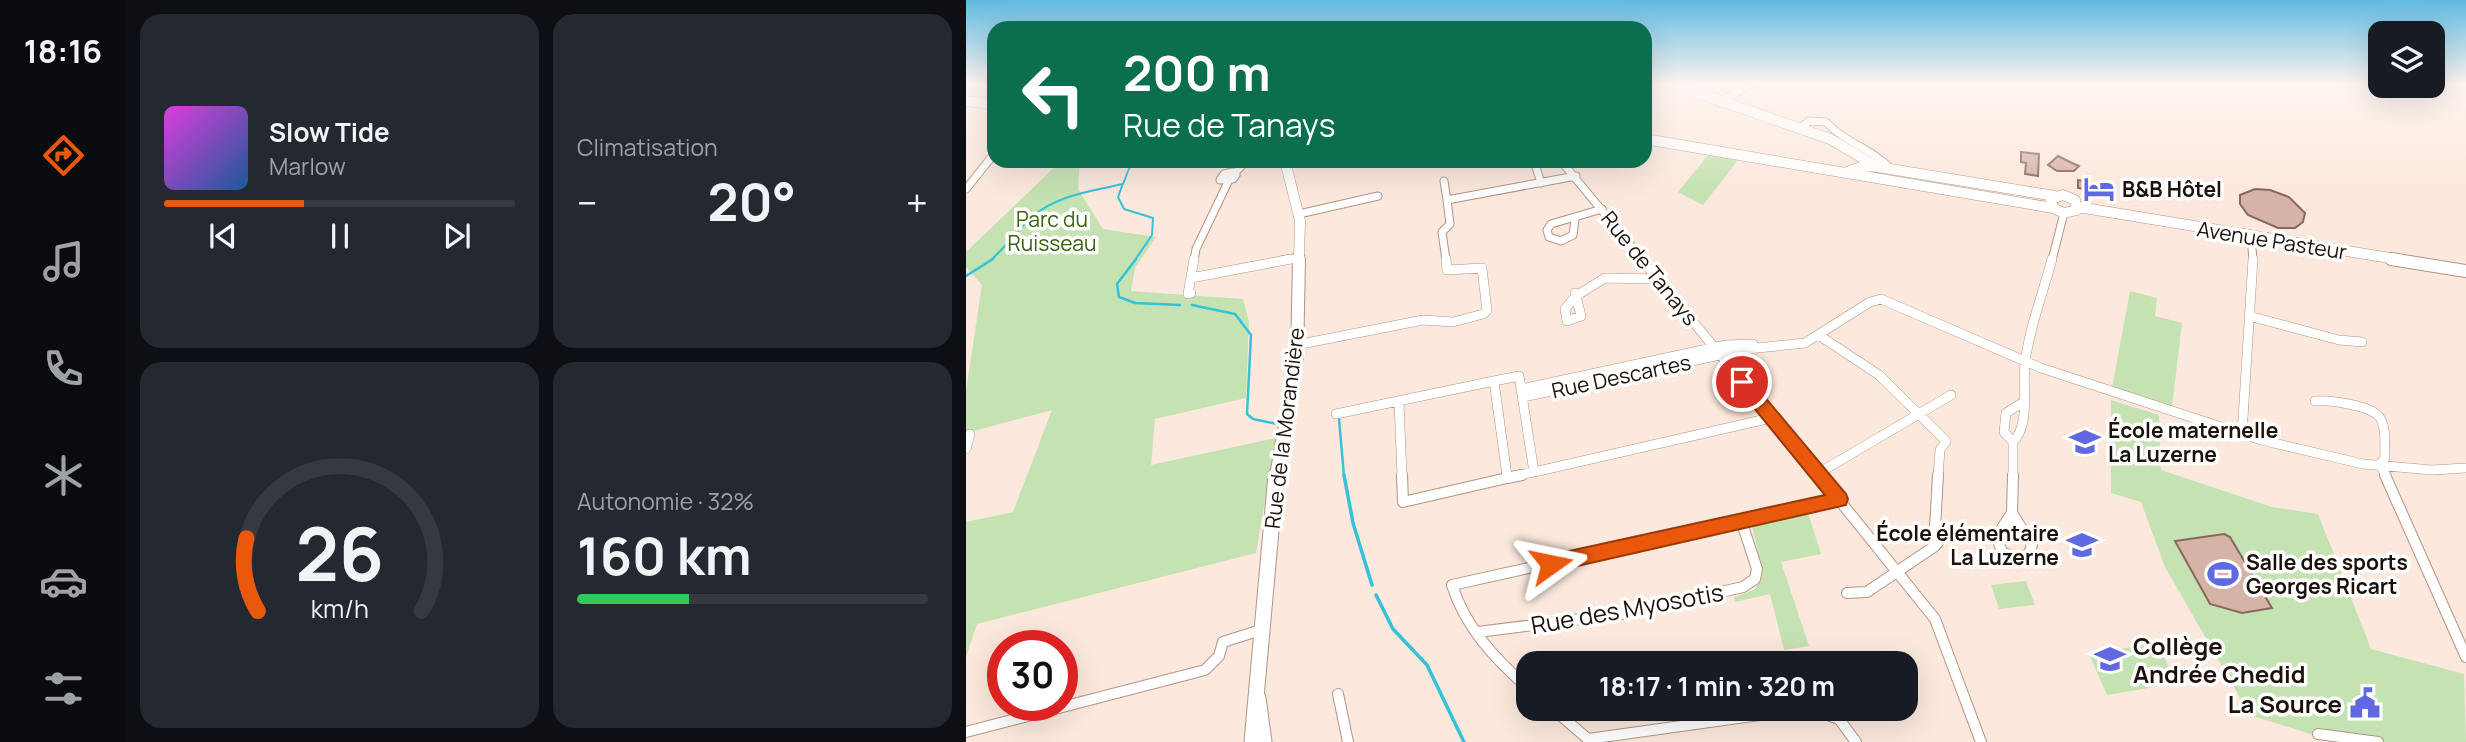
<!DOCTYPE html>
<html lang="fr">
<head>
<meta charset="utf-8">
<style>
	:root { --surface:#171b24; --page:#242831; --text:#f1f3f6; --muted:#9ea1a6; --line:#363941; --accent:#ea580c }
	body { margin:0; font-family:Manrope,sans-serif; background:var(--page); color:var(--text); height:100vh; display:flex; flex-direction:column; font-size:26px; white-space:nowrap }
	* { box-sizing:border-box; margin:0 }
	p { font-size:23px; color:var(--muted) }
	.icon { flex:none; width:38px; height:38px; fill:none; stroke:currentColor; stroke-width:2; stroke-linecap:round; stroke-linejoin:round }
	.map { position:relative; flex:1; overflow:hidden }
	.panel { display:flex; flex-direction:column; gap:14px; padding:14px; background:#0d0f14; width:840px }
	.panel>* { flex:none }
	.top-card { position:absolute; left:21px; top:21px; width:665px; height:147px; border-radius:21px; box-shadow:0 7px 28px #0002; background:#0b6e4f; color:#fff; overflow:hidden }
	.controls { position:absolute; left:1402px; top:21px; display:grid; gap:14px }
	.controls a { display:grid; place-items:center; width:77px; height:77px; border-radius:14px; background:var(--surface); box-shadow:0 7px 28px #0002; font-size:35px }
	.speed { position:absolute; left:21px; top:630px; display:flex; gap:14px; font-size:35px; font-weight:700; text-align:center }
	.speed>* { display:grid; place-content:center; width:91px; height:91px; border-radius:50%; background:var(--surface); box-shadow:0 7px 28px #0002; line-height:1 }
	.speed .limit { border:10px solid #d22; background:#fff; color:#111 }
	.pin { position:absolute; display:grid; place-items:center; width:60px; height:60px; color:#fff; margin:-30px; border:4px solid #fff; border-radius:50%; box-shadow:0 2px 7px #0007 }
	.me { position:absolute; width:77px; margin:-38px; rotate:78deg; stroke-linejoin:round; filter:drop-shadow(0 0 5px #0008) }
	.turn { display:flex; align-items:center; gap:24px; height:147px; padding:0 21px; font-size:32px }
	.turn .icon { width:91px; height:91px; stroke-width:2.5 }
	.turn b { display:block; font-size:49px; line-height:60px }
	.big { font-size:52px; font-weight:700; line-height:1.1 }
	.panel .widget { flex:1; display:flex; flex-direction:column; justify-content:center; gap:10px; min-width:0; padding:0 24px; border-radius:21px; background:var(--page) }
	.panel .dial { align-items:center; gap:0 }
	.dial svg { height:182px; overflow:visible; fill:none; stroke:var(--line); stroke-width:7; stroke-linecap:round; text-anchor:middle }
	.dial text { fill:var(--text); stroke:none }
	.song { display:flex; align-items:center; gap:21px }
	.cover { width:84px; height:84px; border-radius:10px; background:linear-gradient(135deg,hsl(300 70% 55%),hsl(210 70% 35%)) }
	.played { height:7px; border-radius:4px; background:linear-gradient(90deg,var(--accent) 40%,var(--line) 40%) }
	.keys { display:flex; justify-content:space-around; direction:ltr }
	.heat { display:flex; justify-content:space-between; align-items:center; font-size:38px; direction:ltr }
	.charge { height:10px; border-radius:5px; background:linear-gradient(90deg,#34c759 32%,var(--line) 0) }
	.panel .tiles { flex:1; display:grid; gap:14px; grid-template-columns:repeat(2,1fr) }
	.trip { position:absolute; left:550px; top:651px; width:402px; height:70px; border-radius:21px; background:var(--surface); box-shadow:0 7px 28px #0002; font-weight:700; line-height:70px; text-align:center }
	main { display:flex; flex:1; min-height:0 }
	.tabs { display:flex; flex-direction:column; width:126px; justify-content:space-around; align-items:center; background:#090b0e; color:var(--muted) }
	.tabs .icon { width:49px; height:49px }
	.tabs .selected { color:var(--accent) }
	.tabs b { font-size:32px; color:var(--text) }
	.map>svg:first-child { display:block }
	.green { fill:#c5e2b2 }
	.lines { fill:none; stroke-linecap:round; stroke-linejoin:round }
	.stream-far2 { stroke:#35c2d7; stroke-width:2 }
	.stream-far1 { stroke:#35c2d7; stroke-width:2.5 }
	.stream { stroke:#35c2d7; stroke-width:3.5 }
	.building { fill:#d5b3a7; stroke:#87685d; stroke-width:2 }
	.street-far2-casing { stroke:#b29484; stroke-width:9 }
	.street-far1-casing { stroke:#b29484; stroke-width:10 }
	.street-casing { stroke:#b29484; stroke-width:12 }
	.secondary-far2-casing { stroke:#b29484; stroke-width:11 }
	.secondary-far1-casing { stroke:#b29484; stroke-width:14 }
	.secondary-casing { stroke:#b29484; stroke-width:17 }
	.street-far2 { stroke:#fff; stroke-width:7 }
	.street-far1 { stroke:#fff; stroke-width:9 }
	.street { stroke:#fff; stroke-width:10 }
	.secondary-far2 { stroke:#fff; stroke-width:10 }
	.secondary-far1 { stroke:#fff; stroke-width:12 }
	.secondary { stroke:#fff; stroke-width:15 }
	.route { fill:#ea580c; stroke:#983908; stroke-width:2 }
	.labels { text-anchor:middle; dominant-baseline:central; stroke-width:7; stroke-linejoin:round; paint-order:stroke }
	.poi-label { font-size:21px; font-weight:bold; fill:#1c110b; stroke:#fff; text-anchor:start }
	.park-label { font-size:21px; fill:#3a620f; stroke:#fff }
	.street-label { font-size:21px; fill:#1c110b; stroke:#fff }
	.near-street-label { font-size:24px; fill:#1c110b; stroke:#fff }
	.near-poi-label { font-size:24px; font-weight:bold; fill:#1c110b; stroke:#fff; text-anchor:start }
</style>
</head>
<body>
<main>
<nav class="tabs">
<b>18:16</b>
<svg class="icon selected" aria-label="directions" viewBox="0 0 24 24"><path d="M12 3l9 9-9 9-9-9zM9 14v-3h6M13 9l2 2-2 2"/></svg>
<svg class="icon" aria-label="music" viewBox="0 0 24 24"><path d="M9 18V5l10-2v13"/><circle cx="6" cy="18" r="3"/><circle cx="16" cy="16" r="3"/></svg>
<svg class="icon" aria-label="phone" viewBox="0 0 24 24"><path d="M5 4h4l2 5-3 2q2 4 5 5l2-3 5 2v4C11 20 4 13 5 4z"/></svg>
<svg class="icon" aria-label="climate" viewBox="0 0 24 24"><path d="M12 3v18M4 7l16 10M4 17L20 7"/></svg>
<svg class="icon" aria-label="car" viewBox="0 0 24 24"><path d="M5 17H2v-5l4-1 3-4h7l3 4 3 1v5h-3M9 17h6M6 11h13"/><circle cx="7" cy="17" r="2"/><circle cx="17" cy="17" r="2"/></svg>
<svg class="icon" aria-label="filters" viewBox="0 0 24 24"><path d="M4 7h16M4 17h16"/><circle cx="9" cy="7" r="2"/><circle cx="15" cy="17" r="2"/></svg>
</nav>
<section class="panel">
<div class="tiles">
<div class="widget">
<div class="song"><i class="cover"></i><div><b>Slow Tide</b><p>Marlow</p></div></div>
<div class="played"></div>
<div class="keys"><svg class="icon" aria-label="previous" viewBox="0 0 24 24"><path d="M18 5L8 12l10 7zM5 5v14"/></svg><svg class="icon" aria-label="pause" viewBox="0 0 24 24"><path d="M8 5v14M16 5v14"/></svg><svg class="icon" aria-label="next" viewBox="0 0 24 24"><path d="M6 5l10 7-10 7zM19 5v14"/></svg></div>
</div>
<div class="widget"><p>Climatisation</p>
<div class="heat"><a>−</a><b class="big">20°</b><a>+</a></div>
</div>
<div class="widget dial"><svg viewBox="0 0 100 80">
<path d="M14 69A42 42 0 1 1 86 69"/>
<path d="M14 69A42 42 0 0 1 9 37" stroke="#ea580c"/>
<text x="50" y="56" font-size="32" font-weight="700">26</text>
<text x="50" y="72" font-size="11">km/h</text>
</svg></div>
<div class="widget"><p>Autonomie · 32%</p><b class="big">160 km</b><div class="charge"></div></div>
</div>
</section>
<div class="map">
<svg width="1500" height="742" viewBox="0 0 1500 742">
	<rect width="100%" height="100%" fill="#fce8dd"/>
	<path class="green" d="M742 155 772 160 737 205 712 192Z
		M95 161H114L112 189 137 229 190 237 169 268 165 291 277 299 283 322 280 398 189 419 185 465 310 438 290 553 11 624 0 657V522L47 512 86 410 0 433V391L16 285 0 267V252Z
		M1164 291 1191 298 1189 316 1216 323 1206 406 1146 388Z
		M1145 400 1193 415 1195 470 1306 507 1352 514 1405 649 1498 674 1500 742H1370L1284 715 1199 567 1175 502 1145 493Z
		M842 513 855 554 815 562 843 646 818 650 804 594 769 602 768 597 788 590 797 575 786 526Z
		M1060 581 1069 605 1033 609 1025 585Z
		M1191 643 1211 683 1141 695 1123 654Z"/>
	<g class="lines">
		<path class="stream-far2" d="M156 186 152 197 158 209 187 218 186 235 169 260
			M25 260C40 247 51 230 66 217 91 195 126 191 157 184L166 161"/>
		<path class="stream-far1" d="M170 259 151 284 153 297 169 303 214 305
			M0 276 27 259
			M226 305 269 314 285 335 281 414 287 419 316 425
			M373 419 378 476"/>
		<path class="stream" d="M378 475 387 523 406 585
			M410 595 427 629 461 665 498 742"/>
	</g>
	<path class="building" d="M1055 152 1073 154 1072 176 1059 174 1060 163 1055 162Z
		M1092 156 1104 162 1113 166 1108 171H1091L1082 165Z
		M1112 180 1137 185 1139 193 1112 188Z
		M1289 189 1304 190 1323 197 1339 213 1337 222 1329 228H1312L1282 215 1274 204V195Z
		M1258 534 1264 537 1306 608 1276 613 1244 604 1209 541Z"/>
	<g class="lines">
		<g class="street-far2-casing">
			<path id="street-far2" d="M753 103 783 85
				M836 127 843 121 860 122C879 143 907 149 926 170
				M568 161 575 183
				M595 161 677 260
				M267 172 270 175 267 179 254 180 258 174Z
				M269 173 280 161
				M478 181 481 200
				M0 189 28 154
				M333 214 412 196
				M609 219 607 235 595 241 583 237 581 230 585 224 636 209
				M1285 237 1287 260
				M228 260 230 249 262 182
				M316 260 334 257
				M480 260 476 232 484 224 481 200 610 176
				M1086 260 1098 213"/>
		</g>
		<g class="street-far1-casing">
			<path id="street-far1" d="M675 259 855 476
				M225 278 325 259
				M225 293 222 294 228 259
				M609 293 610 296
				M610 296 615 316 601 321 599 309Z
				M610 296 639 278 691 279
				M1283 316 1373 340 1396 342
				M854 336 913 375 980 441 974 450 972 476
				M330 345 457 320 487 322 517 314 521 311 516 268 481 270 480 259
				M555 389 760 345 787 344
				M557 397 782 349 839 343 904 302 915 299 1075 368 1295 440 1397 464 1466 470 1500 468
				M1349 401C1363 400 1406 405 1414 418 1421 429 1418 446 1419 458L1414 464
				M433 402 436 476
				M370 414 528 381
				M1276 434 1287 259
				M1047 442 1038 432 1040 413 1056 403
				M0 449 4 434
				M1414 464 1420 476
				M568 472 805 418
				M851 474 985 395
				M541 476 528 381 553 376 568 472 548 476
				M1047 476V442C1065 424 1056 386 1059 363 1063 329 1077 293 1086 259"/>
		</g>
		<g class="street-casing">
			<path id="street" d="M436 475 437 502 541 478
				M541 475V478L556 475
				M853 475 969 619 1015 742
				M1419 475 1500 657
				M1046 513 1047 475
				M1046 513 1066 545 1063 554 1055 558 1037 553C1027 536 1036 528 1046 513Z
				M881 593 901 592 969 546 977 536 969 527 972 475
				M512 632 662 613 777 587 789 579 791 569 775 520
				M562 688C529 659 499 627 486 585L873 499
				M372 694 382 742
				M587 709 622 739 837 709
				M845 709 873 719 890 742
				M0 732 239 670 253 656 257 642 298 629
				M1352 734 1412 742"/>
		</g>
		<g class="secondary-far2-casing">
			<path id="secondary-far2" d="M709 85 864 139 912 167
				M0 101 28 104
				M679 139 1087 208
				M319 161 334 221 333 260
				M881 172 898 166 912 167 1089 196
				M1097 195 1109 200 1111 210 1098 213 1087 208 1085 199Z
				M1112 207 1436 260"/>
		</g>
		<g class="secondary-far1-casing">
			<path id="secondary-far1" d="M1425 259 1500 271
				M310 476 331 358 333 259"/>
		</g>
		<g class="secondary-casing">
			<path id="secondary" d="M292 698 298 742
				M286 742 310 475"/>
		</g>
		<use href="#street-far2" class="street-far2"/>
		<use href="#street-far1" class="street-far1"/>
		<use href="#street" class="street"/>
		<use href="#secondary-far2" class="secondary-far2"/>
		<use href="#secondary-far1" class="secondary-far1"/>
		<use href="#secondary" class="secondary"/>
	</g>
	<linearGradient id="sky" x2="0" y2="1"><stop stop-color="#60bae1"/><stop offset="0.45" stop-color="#fef5f0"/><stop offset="1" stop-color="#fef5f0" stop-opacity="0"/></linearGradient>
	<rect width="1500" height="188" fill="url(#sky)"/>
	<path class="route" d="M776 375 782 377 880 494 882 499 880 505 585 572 578 570 575 564 578 557 585 555 859 495 770 386 768 382Z"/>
	<defs>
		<g id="hotel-bare" transform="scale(2.415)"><path d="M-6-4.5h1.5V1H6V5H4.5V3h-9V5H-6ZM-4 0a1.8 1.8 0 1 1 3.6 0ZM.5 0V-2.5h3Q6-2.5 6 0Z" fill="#6169e1" stroke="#fff" stroke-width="2.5" paint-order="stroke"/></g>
		<g id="school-bare" transform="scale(2.415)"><path d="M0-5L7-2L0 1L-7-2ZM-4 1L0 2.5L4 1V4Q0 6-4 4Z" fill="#6169e1" stroke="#fff" stroke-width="2.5" paint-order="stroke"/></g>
		<g id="stadium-bare" transform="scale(2.415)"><path d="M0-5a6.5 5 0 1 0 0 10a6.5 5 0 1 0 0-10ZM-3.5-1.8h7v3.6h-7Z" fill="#6169e1" stroke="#fff" stroke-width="2.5" paint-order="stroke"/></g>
		<g id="civic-bare" transform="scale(2.415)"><path d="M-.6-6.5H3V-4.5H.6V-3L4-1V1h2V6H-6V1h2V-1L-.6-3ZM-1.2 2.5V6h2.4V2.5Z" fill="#6169e1" stroke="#fff" stroke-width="2.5" paint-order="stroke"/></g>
	</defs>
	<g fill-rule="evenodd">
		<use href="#hotel-bare" x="1133" y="189"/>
		<use href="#school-bare" x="1119" y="442"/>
		<use href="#school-bare" x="1116" y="545"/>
		<use href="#stadium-bare" x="1257" y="574"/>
		<use href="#school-bare" x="1144" y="659"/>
		<use href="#civic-bare" x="1399" y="703"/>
	</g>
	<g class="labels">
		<g class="poi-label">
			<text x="1156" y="189">B&amp;B Hôtel</text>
			<text x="1142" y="430">École maternelle<tspan x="1142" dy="24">La Luzerne</tspan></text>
			<text x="1093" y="533" text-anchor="end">École élémentaire<tspan x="1093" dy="24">La Luzerne</tspan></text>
			<text x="1280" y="562">Salle des sports<tspan x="1280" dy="24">Georges Ricart</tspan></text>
		</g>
		<g class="park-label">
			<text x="86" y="219">Parc du<tspan x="86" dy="24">Ruisseau</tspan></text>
		</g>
		<g class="street-label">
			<text transform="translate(1306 240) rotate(9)">Avenue Pasteur</text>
			<text transform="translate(684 268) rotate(51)">Rue de Tanays</text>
			<text transform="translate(655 376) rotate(-12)">Rue Descartes</text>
			<text transform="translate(318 428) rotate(-83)">Rue de la Morandière</text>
		</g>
		<g class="near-street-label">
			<text transform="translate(661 608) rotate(-10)">Rue des Myosotis</text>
		</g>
		<g class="near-poi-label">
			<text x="1167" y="645">Collège<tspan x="1167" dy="28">Andrée Chedid</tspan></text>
			<text x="1376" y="703" text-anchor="end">La Source</text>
		</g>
	</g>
</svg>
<div class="controls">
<a><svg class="icon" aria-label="layers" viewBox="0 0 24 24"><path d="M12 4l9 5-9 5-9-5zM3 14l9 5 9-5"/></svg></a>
</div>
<div class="speed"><div class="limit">30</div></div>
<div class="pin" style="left:776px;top:382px;background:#d93025"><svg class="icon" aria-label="arrive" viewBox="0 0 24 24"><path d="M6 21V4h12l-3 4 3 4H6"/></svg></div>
<svg class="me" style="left:585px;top:564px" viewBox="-20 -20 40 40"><path d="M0-17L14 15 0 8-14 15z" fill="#ea580c" stroke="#fff" stroke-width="4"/></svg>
<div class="trip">18:17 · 1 min · 320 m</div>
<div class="top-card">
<div class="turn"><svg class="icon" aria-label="left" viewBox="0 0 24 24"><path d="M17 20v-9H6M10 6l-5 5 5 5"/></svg><div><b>200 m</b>Rue de Tanays</div></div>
</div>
</div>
</main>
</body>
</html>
